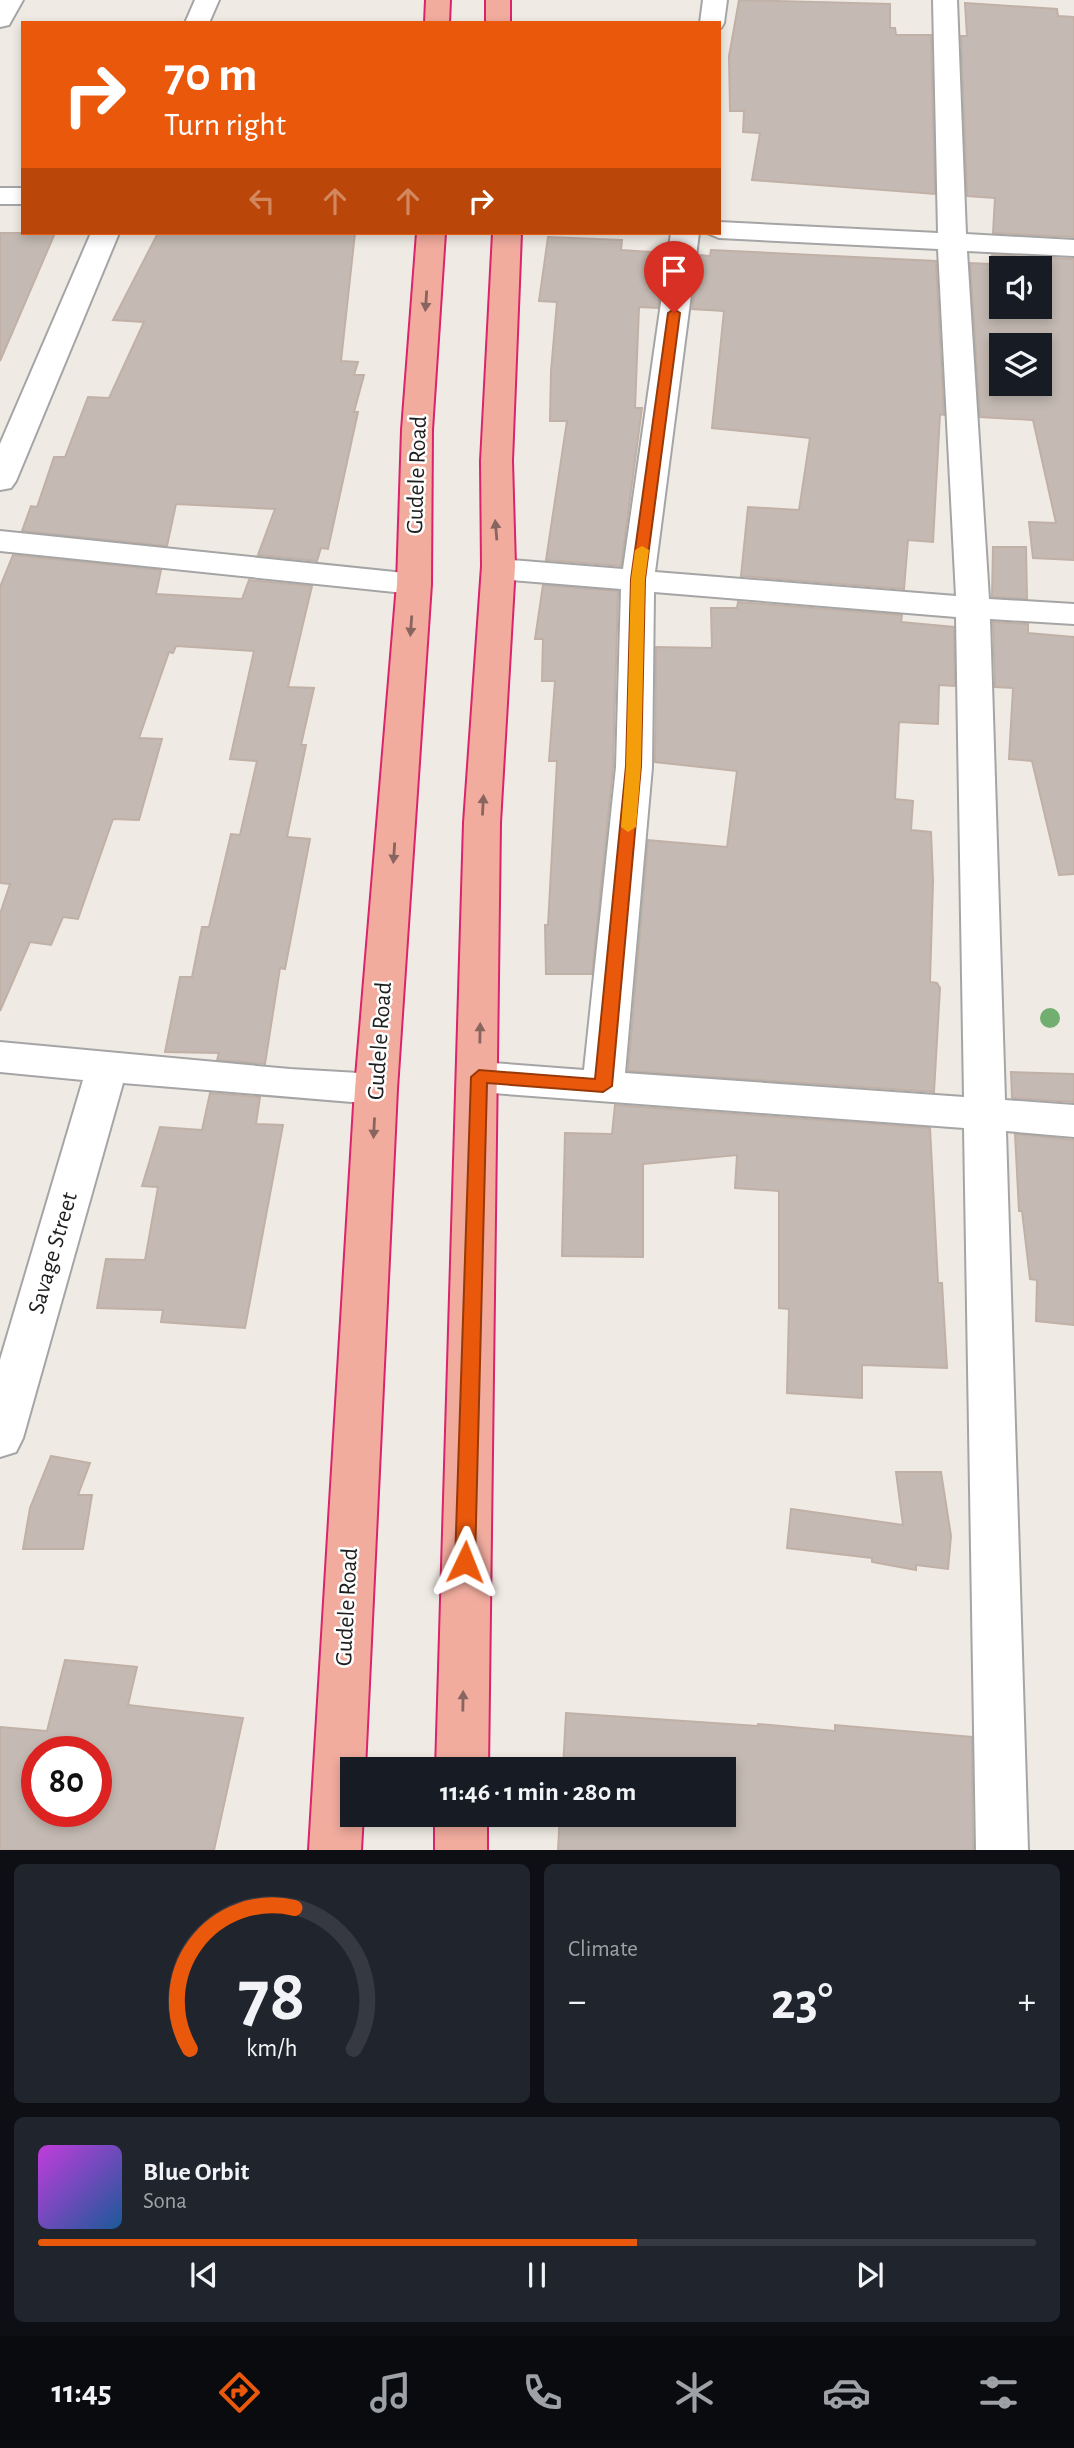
<!DOCTYPE html>
<html lang="en">
<head>
<meta charset="utf-8">
<style>
	:root { --surface:#171b24; --page:#20242c; --text:#f1f3f6; --muted:#9ea1a6; --line:#363941; --accent:#ea580c }
	body { margin:0; font-family:"Alegreya Sans",sans-serif; background:var(--page); color:var(--text); height:100vh; display:flex; flex-direction:column; font-size:26px; white-space:nowrap }
	* { box-sizing:border-box; margin:0 }
	p { font-size:23px; color:var(--muted) }
	.icon { flex:none; width:38px; height:38px; fill:none; stroke:currentColor; stroke-width:2; stroke-linecap:round; stroke-linejoin:round }
	.map { position:relative; height:1850px; overflow:hidden }
	.sheet { display:flex; flex-direction:column; gap:14px; padding:14px; background:#0d0f14; flex:1 }
	.sheet>* { flex:none }
	.guide { position:absolute; left:21px; top:21px; width:700px; height:214px; border-radius:0px; box-shadow:0 4px 10px #0003; background:#ea580c; color:#fff; overflow:hidden }
	.buttons { position:absolute; left:989px; top:256px; display:grid; gap:14px }
	.buttons a { display:grid; place-items:center; width:63px; height:63px; border-radius:0px; background:var(--surface); box-shadow:0 4px 10px #0003; font-size:35px }
	.speed { position:absolute; left:21px; top:1736px; display:flex; gap:14px; font-size:35px; font-weight:700; text-align:center }
	.speed>* { display:grid; place-content:center; width:91px; height:91px; border-radius:50%; background:var(--surface); box-shadow:0 4px 10px #0003; line-height:1 }
	.speed .limit { border:10px solid #d22; background:#fff; color:#111 }
	.pin { position:absolute; display:grid; place-items:center; width:60px; height:60px; color:#fff; margin:-72px -30px; border-radius:50% 50% 50% 0; rotate:-45deg; box-shadow:0 0 7px #0007 }
	.pin .icon { rotate:45deg }
	.me { position:absolute; width:77px; margin:-38px; rotate:2deg; stroke-linejoin:round; filter:drop-shadow(0 0 5px #0008) }
	.turn { display:flex; align-items:center; gap:24px; height:147px; padding:0 28px; font-size:32px }
	.turn .icon { width:91px; height:91px; stroke-width:2.5 }
	.turn b { display:block; font-size:49px; line-height:60px }
	.lanes { display:flex; align-items:center; height:66px; padding:0 28px; background:#0003; justify-content:center; gap:35px; direction:ltr }
	.lanes .off { opacity:.35 }
	.big { font-size:52px; font-weight:700; line-height:1.1 }
	.sheet .tile { flex:1; display:flex; flex-direction:column; justify-content:center; gap:10px; min-width:0; padding:0 24px; border-radius:10px; background:var(--page) }
	.sheet .dial { align-items:center; gap:0 }
	.dial svg { height:182px; overflow:visible; fill:none; stroke:var(--line); stroke-width:7; stroke-linecap:round; text-anchor:middle }
	.dial text { fill:var(--text); stroke:none }
	.song { display:flex; align-items:center; gap:21px }
	.cover { width:84px; height:84px; border-radius:10px; background:linear-gradient(135deg,hsl(290 70% 55%),hsl(210 70% 35%)) }
	.played { height:7px; border-radius:4px; background:linear-gradient(90deg,var(--accent) 60%,var(--line) 60%) }
	.keys { display:flex; justify-content:space-around; direction:ltr }
	.heat { display:flex; justify-content:space-between; align-items:center; font-size:38px; direction:ltr }
	.sheet .tiles { flex:1; display:grid; gap:14px; grid-template-columns:1fr 1fr }
	.tile:last-child { grid-column:span 2 }
	.trip { position:absolute; left:340px; top:1757px; width:396px; height:70px; border-radius:0px; background:var(--surface); box-shadow:0 4px 10px #0003; font-weight:700; line-height:70px; text-align:center }
	.menu { display:flex; height:112px; justify-content:space-around; align-items:center; background:#090b0e; color:var(--muted) }
	.menu .icon { width:49px; height:49px }
	.menu .on { color:var(--accent) }
	.menu b { font-size:32px; color:var(--text) }
	.map>svg:first-child { display:block }
	.building { fill:#c4bab3; stroke:#c1b0a6; stroke-width:2; fill-rule:evenodd }
	.lines { fill:none; stroke-linecap:round; stroke-linejoin:round }
	.minor-casing { stroke:#a5a5a5; stroke-width:4 }
	.trunk-casing { stroke:#da246c; stroke-width:4 }
	.minor { fill:#fff; fill-rule:evenodd }
	.trunk { fill:#f1ac9e; fill-rule:evenodd }
	.tree { fill:#72ae6f }
	.oneway { fill:#88655e }
	.route { fill:#ea580c; stroke:#983908; stroke-width:2 }
	.slow { fill:#f59e0b }
	.labels { text-anchor:middle; dominant-baseline:central; stroke-width:5; stroke-linejoin:round; paint-order:stroke }
	.street-label { font-size:24px; fill:#1e1e1e; stroke:#fff }
</style>
</head>
<body>
<div class="map">
<svg width="1074" height="1850" viewBox="0 0 1074 1850">
	<rect width="100%" height="100%" fill="#efebe4"/>
	<path class="building" d="M739 0 890 4V28H895L896 35H931L935 194 752 180 760 133 743 132 744 111H730L729 56Z
		M965 3 1057 9 1058 16 1074 17V237L993 233 995 198 967 196 961 36H967Z
		M0 233H55L0 361Z
		M158 233H355L341 361 358 362 354 375H364L354 412H358L328 549 321 548 317 561 258 555 275 509 176 504 167 546 22 531 31 506 37 507 54 457H65L88 397 109 398 144 322 113 320Z
		M548 237 622 240 621 250 666 253 658 308 639 307 635 408H642L621 566 546 560 567 421H550L551 371 557 302 539 301Z
		M711 250 936 261 944 415 940 414 933 542 908 540 904 589 741 576 748 507 799 510 810 438 712 428 724 311 692 309 699 255 710 256Z
		M992 255 1074 259V560L1033 558 1029 522 1056 523 1033 420 980 417 970 263 991 264ZM1001 268H1040V306H1001ZM1001 345H1040V383H1001Z
		M993 547H1026L1027 599 992 597Z
		M13 555 161 570 156 594 242 599 249 580 312 586 288 687 314 688 301 745H306L287 837 310 839 285 969 280 968 265 1064 217 1060 219 1053 165 1052 180 977H192L202 927H209L231 834 240 835 257 761 230 759 254 651 176 646 173 653 169 652 139 738 162 739 139 820 113 819 78 919 63 917 51 945 30 942 0 1011V914L10 884 0 883V587Z
		M543 585 618 591 613 767 592 974H546L545 925H548L557 761H549L555 681H542L543 639H535Z
		M738 602 902 615 901 622 954 627 955 686 939 685 938 724 899 722 895 799 913 801 911 830 931 832 933 881 930 982 937 983 940 988 934 1092 628 1071 648 840 727 847 737 771 655 762 656 647 712 648 711 608H737Z
		M993 622 1028 624V633L1074 637V874L1059 875 1032 761 1009 759 1013 688 995 687Z
		M1011 1072 1074 1074V1102L1012 1098Z
		M210 1093 260 1097 256 1124 283 1125 245 1328 161 1322 163 1310 97 1308 106 1259 145 1260 158 1187 142 1186 160 1127 202 1130Z
		M615 1105 930 1128 938 1283H942L947 1368 862 1365V1398L787 1393 789 1309 779 1308V1191L735 1188 737 1155 643 1164V1257L562 1256 565 1133 612 1134Z
		M1015 1134 1074 1140V1325L1036 1321 1037 1280 1030 1279 1022 1211H1019Z
		M51 1456 90 1463 78 1495H92L83 1549H23L30 1508Z
		M896 1472H941L951 1536 948 1569 916 1565V1570L872 1562V1558L787 1548 791 1509 903 1525Z
		M65 1660 137 1667 128 1705 243 1718 214 1850H0V1727L47 1731ZM37 1752H96V1811H37Z
		M566 1713 758 1726V1724L835 1731V1725L972 1737 973 1850H558L560 1815H723V1769H563Z"/>
	<g class="lines">
		<g class="minor-casing">
			<path id="minor" d="M0 0H23L9 25 0 27Z
				M195 0H219L209 23H185Z
				M703 0H727L724 23 721 28 719 23H700Z
				M933 0H957L966 234 1074 240V256L967 251 989 599 1074 604V624L990 619 1005 1100 1074 1105V1137L1006 1131 1028 1850H976L964 1128 479 1092 465 1088 459 1077 465 1066 479 1062 584 1070 616 767 621 589 500 579 488 576 484 569 488 562 500 559 623 569 671 233H699L655 572 956 596 938 249 719 238 707 233H719V222L938 233ZM654 592 956 617 964 1097 625 1073 652 767Z
				M0 188H23V204H0Z
				M91 233H119L16 481 11 488 0 490V444Z
				M0 531 414 574 426 577 431 584 426 591 414 594 0 551Z
				M0 1042 290 1069 376 1074 391 1078 397 1089 391 1100 376 1104 123 1083 23 1438 16 1452 0 1457V1360L83 1080 0 1072Z"/>
		</g>
		<g class="trunk-casing">
			<path id="trunk" d="M426 0H450L449 23H425Z
				M486 0H510V23H486Z
				M417 233H445L432 430 431 584 397 1089 365 1769H352V1815H363L361 1850H309L355 1089 397 584 402 430Z
				M493 233H521L512 461 515 566 500 823 488 1769H436L464 823 482 566 481 461Z
				M435 1815H487V1850H435Z"/>
		</g>
		<use href="#minor" class="minor"/>
		<use href="#trunk" class="trunk"/>
	</g>
	<circle class="tree" cx="1050" cy="1018" r="10"/>
	<defs><path id="oneway-solid" d="M-6-.8H1V-3.2L6.5 0L1 3.2V.8H-6Z" transform="scale(1.75)"/></defs>
	<g class="oneway">
		<use href="#oneway-solid" transform="translate(426 301) rotate(94)"/>
		<use href="#oneway-solid" transform="translate(496 530) rotate(-95)"/>
		<use href="#oneway-solid" transform="translate(411 626) rotate(94)"/>
		<use href="#oneway-solid" transform="translate(483 805) rotate(-87)"/>
		<use href="#oneway-solid" transform="translate(394 853) rotate(94)"/>
		<use href="#oneway-solid" transform="translate(480 1033) rotate(-89)"/>
		<use href="#oneway-solid" transform="translate(374 1128) rotate(93)"/>
		<use href="#oneway-solid" transform="translate(463 1701) rotate(-89)"/>
	</g>
	<path class="route" d="M674 309 680 313 645 579 641 766 612 1086 603 1092 487 1083 475 1562 472 1568 465 1571 458 1568 455 1562 471 1077 479 1070 595 1079 626 766 631 579 668 313Z"/>
	<path class="slow" d="M642 546 649 550 645 579 641 766 636 827 628 832 621 827 626 766 631 579 635 550Z"/>
	<g class="labels">
		<g class="street-label">
			<text transform="translate(417 475) rotate(-88)">Gudele Road</text>
			<text transform="translate(380 1041) rotate(-86)">Gudele Road</text>
			<text transform="translate(53 1253) rotate(-74)">Savage Street</text>
			<text transform="translate(347 1607) rotate(-87)">Gudele Road</text>
		</g>
	</g>
</svg>
<div class="buttons">
<a><svg class="icon" aria-label="sound" viewBox="0 0 24 24"><path d="M4 9h4l5-4v14l-5-4H4zM17 9q2 3 0 6"/></svg></a>
<a><svg class="icon" aria-label="layers" viewBox="0 0 24 24"><path d="M12 4l9 5-9 5-9-5zM3 14l9 5 9-5"/></svg></a>
</div>
<div class="speed"><div class="limit">80</div></div>
<div class="pin" style="left:674px;top:313px;background:#d93025"><svg class="icon" aria-label="arrive" viewBox="0 0 24 24"><path d="M6 21V4h12l-3 4 3 4H6"/></svg></div>
<svg class="me" style="left:465px;top:1562px" viewBox="-20 -20 40 40"><path d="M0-17L14 15 0 8-14 15z" fill="#ea580c" stroke="#fff" stroke-width="4"/></svg>
<div class="trip">11:46 · 1 min · 280 m</div>
<div class="guide">
<div class="turn"><svg class="icon" aria-label="right" viewBox="0 0 24 24"><path d="M7 20v-9h11M14 6l5 5-5 5"/></svg><div><b>70 m</b>Turn right</div></div>
<div class="lanes"><svg class="icon off" aria-label="left" viewBox="0 0 24 24"><path d="M17 20v-9H6M10 6l-5 5 5 5"/></svg><svg class="icon off" aria-label="ahead" viewBox="0 0 24 24"><path d="M12 20V5M6 11l6-6 6 6"/></svg><svg class="icon off" aria-label="ahead" viewBox="0 0 24 24"><path d="M12 20V5M6 11l6-6 6 6"/></svg><svg class="icon" aria-label="right" viewBox="0 0 24 24"><path d="M7 20v-9h11M14 6l5 5-5 5"/></svg></div>
</div>
</div>
<section class="sheet">
<div class="tiles">
<div class="tile dial"><svg viewBox="0 0 100 80">
<path d="M14 69A42 42 0 1 1 86 69"/>
<path d="M14 69A42 42 0 0 1 60 7" stroke="#ea580c"/>
<text x="50" y="56" font-size="32" font-weight="700">78</text>
<text x="50" y="72" font-size="11">km/h</text>
</svg></div>
<div class="tile"><p>Climate</p>
<div class="heat"><a>−</a><b class="big">23°</b><a>+</a></div>
</div>
<div class="tile">
<div class="song"><i class="cover"></i><div><b>Blue Orbit</b><p>Sona</p></div></div>
<div class="played"></div>
<div class="keys"><svg class="icon" aria-label="previous" viewBox="0 0 24 24"><path d="M18 5L8 12l10 7zM5 5v14"/></svg><svg class="icon" aria-label="pause" viewBox="0 0 24 24"><path d="M8 5v14M16 5v14"/></svg><svg class="icon" aria-label="next" viewBox="0 0 24 24"><path d="M6 5l10 7-10 7zM19 5v14"/></svg></div>
</div>
</div>
</section>
<nav class="menu">
<b>11:45</b>
<svg class="icon on" aria-label="directions" viewBox="0 0 24 24"><path d="M12 3l9 9-9 9-9-9zM9 14v-3h6M13 9l2 2-2 2"/></svg>
<svg class="icon" aria-label="music" viewBox="0 0 24 24"><path d="M9 18V5l10-2v13"/><circle cx="6" cy="18" r="3"/><circle cx="16" cy="16" r="3"/></svg>
<svg class="icon" aria-label="phone" viewBox="0 0 24 24"><path d="M5 4h4l2 5-3 2q2 4 5 5l2-3 5 2v4C11 20 4 13 5 4z"/></svg>
<svg class="icon" aria-label="climate" viewBox="0 0 24 24"><path d="M12 3v18M4 7l16 10M4 17L20 7"/></svg>
<svg class="icon" aria-label="car" viewBox="0 0 24 24"><path d="M5 17H2v-5l4-1 3-4h7l3 4 3 1v5h-3M9 17h6M6 11h13"/><circle cx="7" cy="17" r="2"/><circle cx="17" cy="17" r="2"/></svg>
<svg class="icon" aria-label="filters" viewBox="0 0 24 24"><path d="M4 7h16M4 17h16"/><circle cx="9" cy="7" r="2"/><circle cx="15" cy="17" r="2"/></svg>
</nav>
</body>
</html>
